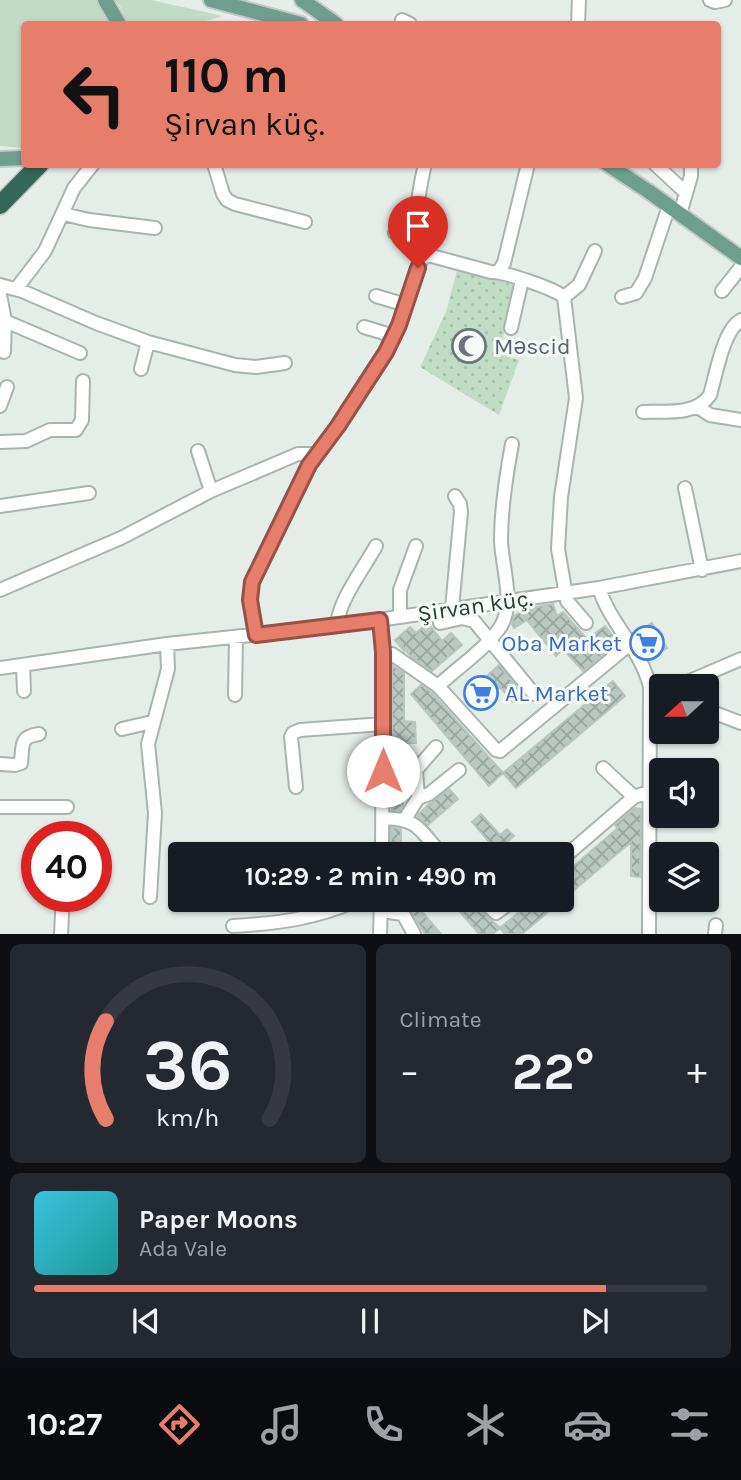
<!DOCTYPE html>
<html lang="en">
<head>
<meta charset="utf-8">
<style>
	:root { --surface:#171b24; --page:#242831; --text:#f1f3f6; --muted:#9ea1a6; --line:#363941; --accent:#e67e6b }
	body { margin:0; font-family:Karla,sans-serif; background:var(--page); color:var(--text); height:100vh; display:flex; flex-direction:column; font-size:26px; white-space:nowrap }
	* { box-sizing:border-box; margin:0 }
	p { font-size:23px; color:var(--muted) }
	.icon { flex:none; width:38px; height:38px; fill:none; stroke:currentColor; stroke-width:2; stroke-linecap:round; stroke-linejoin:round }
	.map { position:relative; height:934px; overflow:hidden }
	.side { display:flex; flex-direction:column; gap:10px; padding:10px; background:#0d0f14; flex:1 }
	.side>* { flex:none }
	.hud { position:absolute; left:21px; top:21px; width:700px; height:147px; border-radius:7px; box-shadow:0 2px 5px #0004; background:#e67e6b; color:#111; overflow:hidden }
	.needle { width:46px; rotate:249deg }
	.buttons { position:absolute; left:649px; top:674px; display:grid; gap:14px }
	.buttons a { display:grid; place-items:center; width:70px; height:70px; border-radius:7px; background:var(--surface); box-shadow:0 2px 5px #0004; font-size:35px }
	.speed { position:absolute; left:21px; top:821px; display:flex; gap:14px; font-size:35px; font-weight:700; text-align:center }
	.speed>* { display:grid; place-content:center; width:91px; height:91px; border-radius:50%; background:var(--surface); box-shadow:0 2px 5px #0004; line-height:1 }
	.speed .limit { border:10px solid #d22; background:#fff; color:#111 }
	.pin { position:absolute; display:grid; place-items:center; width:60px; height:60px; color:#fff; margin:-72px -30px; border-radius:50% 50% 50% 0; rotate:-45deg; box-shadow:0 0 7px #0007 }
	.pin .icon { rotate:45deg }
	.me { position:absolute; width:77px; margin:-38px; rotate:0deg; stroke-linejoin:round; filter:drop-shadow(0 0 5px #0008) }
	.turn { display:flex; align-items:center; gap:24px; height:147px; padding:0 28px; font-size:32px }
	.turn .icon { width:91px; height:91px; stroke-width:2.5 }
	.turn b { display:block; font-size:49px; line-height:60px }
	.big { font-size:52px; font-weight:700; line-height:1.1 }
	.side .tile { flex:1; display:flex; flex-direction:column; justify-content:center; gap:10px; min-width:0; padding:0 24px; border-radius:10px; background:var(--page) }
	.side .dial { align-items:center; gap:0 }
	.dial svg { height:182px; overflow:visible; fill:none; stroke:var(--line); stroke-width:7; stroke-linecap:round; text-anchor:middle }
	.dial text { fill:var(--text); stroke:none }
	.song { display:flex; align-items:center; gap:21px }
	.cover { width:84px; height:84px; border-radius:10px; background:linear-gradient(135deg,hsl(190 70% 55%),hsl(180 70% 35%)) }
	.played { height:7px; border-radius:4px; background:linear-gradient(90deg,var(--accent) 85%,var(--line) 85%) }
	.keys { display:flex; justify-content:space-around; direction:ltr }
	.heat { display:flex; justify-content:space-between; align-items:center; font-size:38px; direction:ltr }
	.side .tiles { flex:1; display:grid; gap:10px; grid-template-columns:1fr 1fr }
	.tile:last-child { grid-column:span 2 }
	.trip { position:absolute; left:168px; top:842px; width:406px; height:70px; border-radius:7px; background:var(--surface); box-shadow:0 2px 5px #0004; font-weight:700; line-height:70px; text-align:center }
	.dock { display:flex; height:112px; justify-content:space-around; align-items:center; background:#090b0e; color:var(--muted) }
	.dock .icon { width:49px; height:49px }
	.dock .current { color:var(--accent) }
	.dock b { font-size:32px; color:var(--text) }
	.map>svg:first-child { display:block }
	.grass { fill:#c0dcc5 }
	.park { fill:url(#park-dots) }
	.building { fill:url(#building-cross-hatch); stroke:#b8c6bf; stroke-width:2 }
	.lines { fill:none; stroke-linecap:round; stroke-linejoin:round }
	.minor-casing { stroke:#a8b5af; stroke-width:16 }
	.major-casing { stroke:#c2c9c6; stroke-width:18 }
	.highway-casing { stroke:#c2c9c6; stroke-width:21 }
	.minor { stroke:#fff; stroke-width:12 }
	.major { stroke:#6e9e8e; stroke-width:14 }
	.highway { stroke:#346758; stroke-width:18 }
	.route-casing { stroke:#965246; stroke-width:18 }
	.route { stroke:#e67e6b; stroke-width:12 }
	.labels { text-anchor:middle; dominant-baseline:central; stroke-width:6; stroke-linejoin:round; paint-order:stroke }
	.worship-label { font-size:23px; fill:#5b616d; stroke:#f6faf7; text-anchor:start }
	.street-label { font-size:23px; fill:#263e35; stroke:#f6faf7 }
	.shop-label { font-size:23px; fill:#366cbe; stroke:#f6faf7; text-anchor:end }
</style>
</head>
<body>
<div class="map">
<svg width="741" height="934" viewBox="0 0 741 934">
	<defs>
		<pattern id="park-dots" width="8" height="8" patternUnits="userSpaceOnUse" patternTransform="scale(1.75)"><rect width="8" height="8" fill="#c0dcc5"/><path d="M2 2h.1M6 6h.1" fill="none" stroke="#a5beaa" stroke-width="1.8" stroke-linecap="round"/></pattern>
		<pattern id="building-cross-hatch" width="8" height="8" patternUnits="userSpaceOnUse" patternTransform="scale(1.75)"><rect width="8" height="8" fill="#bbc8c2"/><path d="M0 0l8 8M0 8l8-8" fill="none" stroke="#98a49e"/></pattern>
	</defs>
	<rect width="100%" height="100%" fill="#e5ede9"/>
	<path class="grass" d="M0 0H96L105 9 113 24H24L23 148 0 146Z
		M115 0H151L223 16 195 24H128L120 6Z"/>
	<path class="park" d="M458 267 516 285 499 354 519 360 499 415 420 367 446 312Z"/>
	<path class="building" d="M553 604 557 616 563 612 587 639 605 626 618 642 583 671 563 649 556 656 527 620 514 628 512 624 514 616 526 609Z
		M428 623 442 641 451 633 462 645 432 671 411 657 404 648V651L395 640 410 627 416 633Z
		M652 623 667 648 649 659 634 634Z
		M392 665 404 673V721L415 722 416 743H406L407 756H402L403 806 401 804 400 811 392 810Z
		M499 665 522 694 513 702 500 687 481 704 470 691Z
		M613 681 625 696 516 788 503 773Z
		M421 685 432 693 503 773 489 786 411 694Z
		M449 789 458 799 428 825 417 816 430 803Z
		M635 808 641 809 640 877 631 876V842L522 934H505L500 928 534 900H562V876L618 828 615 825Z
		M481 814 500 835 507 829 514 836 497 851 472 822Z
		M391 827 401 829V854H391Z
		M390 900H412L441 934H425L408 907 390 903Z
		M450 900H473L476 906 500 928 493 934H479Z"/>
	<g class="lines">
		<g class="minor-casing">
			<path id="minor" d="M710 0 715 2 725 0
				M402 20 410 24
				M578 24 579 0
				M214 164 223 194 227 200 235 204 305 222
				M655 164 686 193
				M63 214 89 220 155 228
				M680 214 691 176V164
				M395 233 418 239
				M424 257C413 222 417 199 425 164
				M499 271 504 263 528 164
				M0 285 22 291 96 323 148 342 235 365 256 367 285 363
				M16 289 45 251 74 188 93 164
				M722 291 741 267
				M0 295 5 321 4 352
				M376 296 406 305
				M564 297 579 285 595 251
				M622 297 636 293 645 278 669 206
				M5 321 80 353
				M364 327 394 336
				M511 328 522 280
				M141 369 148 342
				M0 406 7 387
				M698 407 710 415 741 420
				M643 412C665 411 696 416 710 395 716 375 723 330 741 320
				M0 442 26 441 50 430H76L82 420 83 381
				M198 451 211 491
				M685 488 702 570
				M0 506 89 493
				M599 588C610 624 641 649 650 687L649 934
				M0 590 121 538 211 491 298 454H316
				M452 608 461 512 460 504 455 496
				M400 617V590L416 546
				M380 620 383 652 382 854
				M440 623 462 618 474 621 534 694
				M337 626C338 601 364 568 376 546
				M256 635 250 600 252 582 309 465 338 426 386 352 399 325 421 260 428 255 491 272C503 271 555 289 564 297L576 398 561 497 558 549 567 601 586 623
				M383 652 392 654 438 686 496 750 500 751 631 643
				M23 665 24 691
				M0 668 167 644 337 626 599 588 741 561
				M438 686C458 667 486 649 501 626 515 602 502 567 501 541 501 508 506 476 512 444
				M678 686 741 659
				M235 695 236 638
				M707 710 741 723
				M122 729 152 722
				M0 764 15 765 21 763C23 745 19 737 39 734
				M603 768 634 797
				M296 787 291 737 293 733 300 730 383 724
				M418 798 416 770 436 747
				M0 807H67
				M383 818C419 819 419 829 441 854
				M405 819 418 798 429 794 459 770
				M562 859 634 797 651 791
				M150 897 155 813 148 744 168 669 167 644
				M482 900 496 913 514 900
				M381 911 403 914 414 934
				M233 926C281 923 314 919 358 900
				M61 934 63 896
				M380 934 381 900
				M715 934 716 925"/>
		</g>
		<g class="major-casing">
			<path id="major" d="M105 0 119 24
				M211 0 301 24
				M302 0 336 24
				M0 159 24 158
				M607 164 648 191 741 258"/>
		</g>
		<g class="highway-casing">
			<path id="highway" d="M0 205 40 164"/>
		</g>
		<use href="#minor" class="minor"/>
		<use href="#major" class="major"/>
		<use href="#highway" class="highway"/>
	</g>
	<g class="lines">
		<g class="route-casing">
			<path id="route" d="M383 771V652L380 620 256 635 250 600 252 582 309 465 338 426 386 352 399 325 418 268"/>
		</g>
		<use href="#route" class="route"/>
	</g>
	<defs>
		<g id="mosque-ring" transform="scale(1.75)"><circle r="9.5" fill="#f6faf7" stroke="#6b7280" stroke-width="1.5"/><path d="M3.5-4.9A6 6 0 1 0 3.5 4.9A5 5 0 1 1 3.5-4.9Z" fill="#6b7280"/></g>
		<g id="supermarket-ring" transform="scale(1.75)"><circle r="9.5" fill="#f6faf7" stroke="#3f7fe0" stroke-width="1.5"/><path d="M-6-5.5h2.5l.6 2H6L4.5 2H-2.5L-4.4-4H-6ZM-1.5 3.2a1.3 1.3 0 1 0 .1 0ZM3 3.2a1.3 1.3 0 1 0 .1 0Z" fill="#3f7fe0"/></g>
	</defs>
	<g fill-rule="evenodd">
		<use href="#mosque-ring" x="469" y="346"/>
		<use href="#supermarket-ring" x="647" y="643"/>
		<use href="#supermarket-ring" x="481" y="693"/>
	</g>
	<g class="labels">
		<g class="worship-label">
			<text x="494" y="346">Məscid</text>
		</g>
		<g class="street-label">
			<text transform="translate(475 606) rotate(-8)">Şirvan küç.</text>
		</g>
		<g class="shop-label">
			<text x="622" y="643">Oba Market</text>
			<text x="505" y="693" text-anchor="start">AL Market</text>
		</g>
	</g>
</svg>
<div class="buttons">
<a><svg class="needle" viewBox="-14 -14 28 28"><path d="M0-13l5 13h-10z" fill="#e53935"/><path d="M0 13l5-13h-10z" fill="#9ea1a6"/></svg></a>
<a><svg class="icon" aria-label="sound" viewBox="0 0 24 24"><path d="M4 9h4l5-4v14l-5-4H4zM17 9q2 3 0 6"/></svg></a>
<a><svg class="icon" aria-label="layers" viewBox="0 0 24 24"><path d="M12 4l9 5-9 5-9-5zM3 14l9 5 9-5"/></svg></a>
</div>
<div class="speed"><div class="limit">40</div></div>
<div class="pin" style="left:418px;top:268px;background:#d93025"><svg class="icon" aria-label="arrive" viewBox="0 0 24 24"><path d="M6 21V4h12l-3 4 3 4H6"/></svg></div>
<svg class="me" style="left:383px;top:771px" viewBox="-20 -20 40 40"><circle r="19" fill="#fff"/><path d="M0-13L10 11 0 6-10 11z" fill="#e67e6b"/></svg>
<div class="trip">10:29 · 2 min · 490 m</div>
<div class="hud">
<div class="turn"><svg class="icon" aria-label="left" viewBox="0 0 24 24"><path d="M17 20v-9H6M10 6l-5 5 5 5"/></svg><div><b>110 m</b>Şirvan küç.</div></div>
</div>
</div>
<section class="side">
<div class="tiles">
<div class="tile dial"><svg viewBox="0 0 100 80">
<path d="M14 69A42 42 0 1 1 86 69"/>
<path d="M14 69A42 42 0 0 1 14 26" stroke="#e67e6b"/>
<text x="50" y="56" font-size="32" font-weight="700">36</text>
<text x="50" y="72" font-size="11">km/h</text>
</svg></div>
<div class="tile"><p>Climate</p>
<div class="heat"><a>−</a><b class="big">22°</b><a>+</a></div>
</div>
<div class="tile">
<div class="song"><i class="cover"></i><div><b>Paper Moons</b><p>Ada Vale</p></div></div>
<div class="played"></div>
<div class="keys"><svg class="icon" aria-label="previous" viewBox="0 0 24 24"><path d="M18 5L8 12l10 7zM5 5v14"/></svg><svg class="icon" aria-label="pause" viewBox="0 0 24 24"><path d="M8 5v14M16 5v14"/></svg><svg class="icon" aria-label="next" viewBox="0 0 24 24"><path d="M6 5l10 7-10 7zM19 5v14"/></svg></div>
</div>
</div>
</section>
<nav class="dock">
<b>10:27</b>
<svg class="icon current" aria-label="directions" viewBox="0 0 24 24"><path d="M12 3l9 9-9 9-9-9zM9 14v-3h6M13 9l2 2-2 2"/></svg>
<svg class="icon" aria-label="music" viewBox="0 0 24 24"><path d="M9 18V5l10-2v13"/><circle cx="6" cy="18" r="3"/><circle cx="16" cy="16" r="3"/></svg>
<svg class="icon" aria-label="phone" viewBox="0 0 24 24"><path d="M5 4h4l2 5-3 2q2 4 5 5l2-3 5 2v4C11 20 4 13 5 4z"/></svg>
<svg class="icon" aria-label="climate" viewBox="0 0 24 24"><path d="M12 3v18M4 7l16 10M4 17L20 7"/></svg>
<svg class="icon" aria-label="car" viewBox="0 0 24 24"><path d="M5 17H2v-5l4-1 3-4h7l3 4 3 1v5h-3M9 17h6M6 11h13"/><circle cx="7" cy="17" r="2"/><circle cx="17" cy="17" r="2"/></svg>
<svg class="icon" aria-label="filters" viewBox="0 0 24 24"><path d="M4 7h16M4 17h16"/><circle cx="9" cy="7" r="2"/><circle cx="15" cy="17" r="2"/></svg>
</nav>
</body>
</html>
